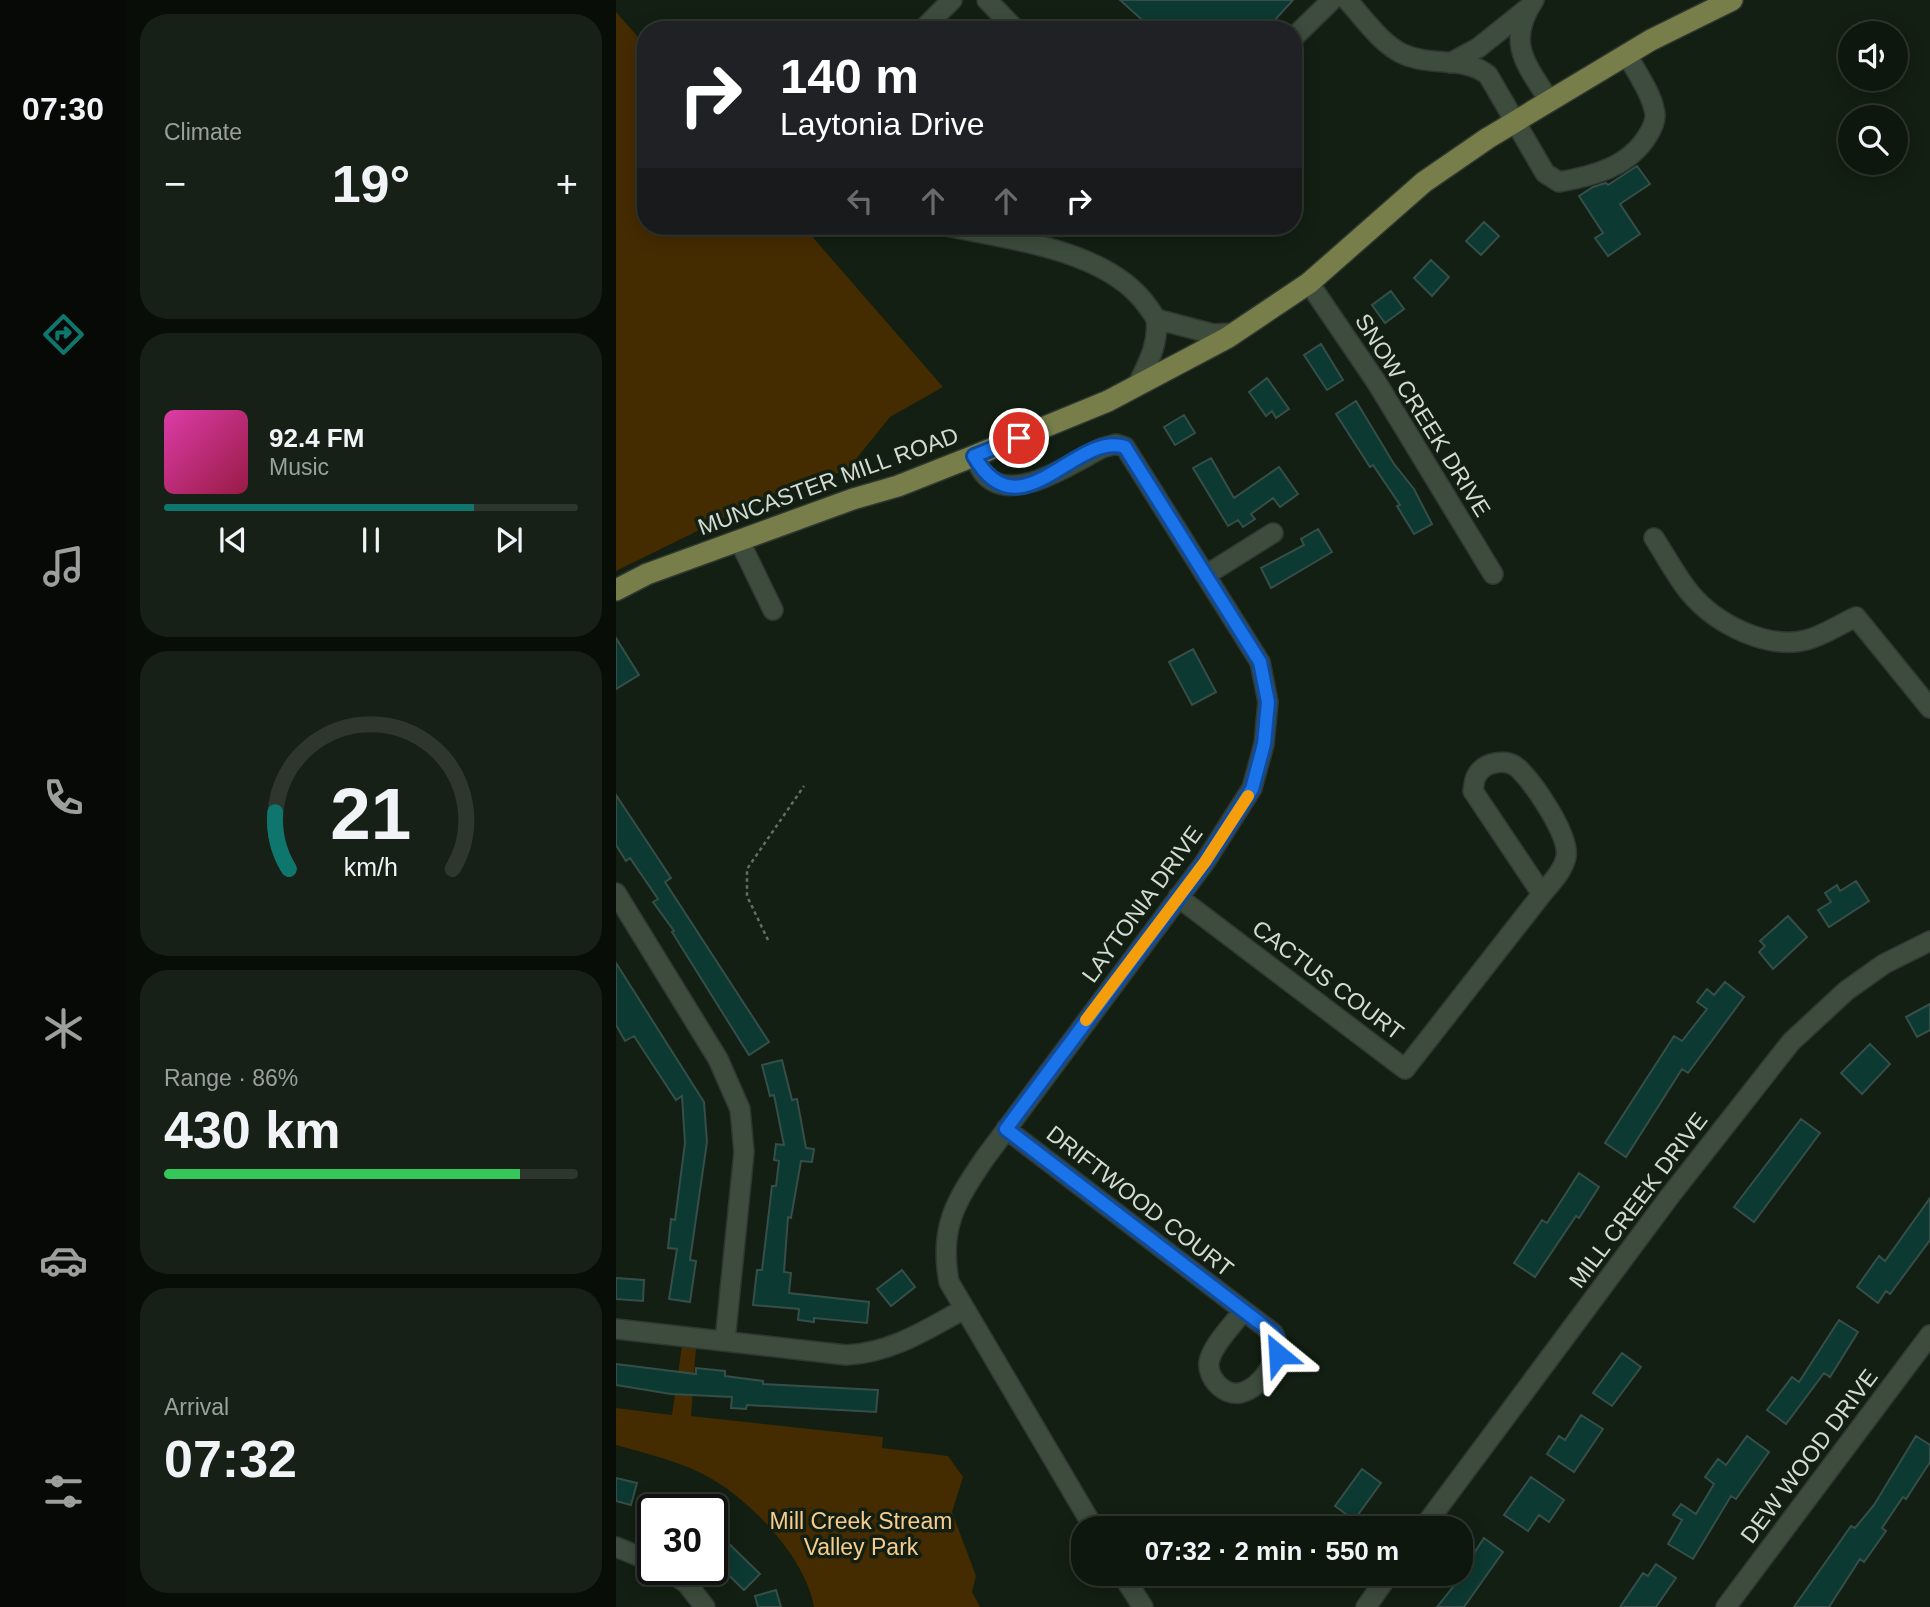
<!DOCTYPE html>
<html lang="en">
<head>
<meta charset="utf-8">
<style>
	:root { --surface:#0e170e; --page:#172017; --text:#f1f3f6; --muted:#9b9f9e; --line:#2e362e; --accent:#0f766e }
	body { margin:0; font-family:Helvetica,sans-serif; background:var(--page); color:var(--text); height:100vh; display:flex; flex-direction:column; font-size:26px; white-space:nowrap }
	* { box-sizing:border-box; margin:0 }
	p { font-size:23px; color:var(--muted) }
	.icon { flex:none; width:38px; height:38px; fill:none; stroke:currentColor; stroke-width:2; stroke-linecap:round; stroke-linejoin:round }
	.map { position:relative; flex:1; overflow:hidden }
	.sheet { display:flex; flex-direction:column; gap:14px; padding:14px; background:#080d08; width:490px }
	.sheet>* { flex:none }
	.top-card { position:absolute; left:21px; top:21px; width:665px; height:214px; border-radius:28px; box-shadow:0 4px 18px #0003,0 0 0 2px var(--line); background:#202124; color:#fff; overflow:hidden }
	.fabs { position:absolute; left:1222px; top:21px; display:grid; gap:14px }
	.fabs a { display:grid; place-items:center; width:70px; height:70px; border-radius:50%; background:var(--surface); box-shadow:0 4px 18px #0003,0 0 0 2px var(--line); font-size:35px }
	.speed { position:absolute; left:21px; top:1494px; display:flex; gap:14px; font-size:35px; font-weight:700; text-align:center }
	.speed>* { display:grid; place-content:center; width:91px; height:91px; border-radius:50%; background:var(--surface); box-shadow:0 4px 18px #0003,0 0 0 2px var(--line); line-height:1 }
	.speed .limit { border:4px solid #111; border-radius:10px; background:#fff; color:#111 }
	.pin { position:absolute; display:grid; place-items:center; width:60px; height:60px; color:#fff; margin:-30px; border:4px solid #fff; border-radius:50%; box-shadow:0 2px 7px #0007 }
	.me { position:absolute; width:77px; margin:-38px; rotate:333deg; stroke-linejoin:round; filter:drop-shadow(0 0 5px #0008) }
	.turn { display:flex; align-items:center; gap:24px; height:147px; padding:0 28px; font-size:32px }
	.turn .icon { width:91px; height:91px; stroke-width:2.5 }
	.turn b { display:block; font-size:49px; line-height:60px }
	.lanes { display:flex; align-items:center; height:66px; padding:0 28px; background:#0003; justify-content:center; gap:35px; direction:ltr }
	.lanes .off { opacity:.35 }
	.big { font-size:52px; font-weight:700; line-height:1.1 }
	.sheet .tile { flex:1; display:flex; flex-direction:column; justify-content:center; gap:10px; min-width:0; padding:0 24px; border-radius:28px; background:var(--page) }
	.sheet .dial { align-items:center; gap:0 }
	.dial svg { height:182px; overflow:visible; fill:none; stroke:var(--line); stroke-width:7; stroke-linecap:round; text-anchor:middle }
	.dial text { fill:var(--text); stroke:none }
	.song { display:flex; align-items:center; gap:21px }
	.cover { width:84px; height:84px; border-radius:10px; background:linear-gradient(135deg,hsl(320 70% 55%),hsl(340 70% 35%)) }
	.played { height:7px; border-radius:4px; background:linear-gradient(90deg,var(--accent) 75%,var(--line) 75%) }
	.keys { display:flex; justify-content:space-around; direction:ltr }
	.heat { display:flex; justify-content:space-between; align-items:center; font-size:38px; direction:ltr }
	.charge { height:10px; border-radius:5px; background:linear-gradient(90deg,#34c759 86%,var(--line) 0) }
	.trip { position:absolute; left:455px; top:1516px; width:402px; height:70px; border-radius:28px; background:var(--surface); box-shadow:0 4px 18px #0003,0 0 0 2px var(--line); font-weight:700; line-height:70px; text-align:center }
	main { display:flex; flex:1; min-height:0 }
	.dock { display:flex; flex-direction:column; width:126px; justify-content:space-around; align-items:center; background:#060906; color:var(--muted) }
	.dock .icon { width:49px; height:49px }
	.dock .on { color:var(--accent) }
	.dock b { font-size:32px; color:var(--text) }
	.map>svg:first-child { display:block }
	.green { fill:#452b00 }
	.building { fill:#0c3931; stroke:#364e48; stroke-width:2 }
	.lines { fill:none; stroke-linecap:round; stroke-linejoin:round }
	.minor-casing { stroke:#2f3730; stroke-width:22 }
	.major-casing { stroke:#2f3730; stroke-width:24 }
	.path { stroke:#657065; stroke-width:2.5; stroke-dasharray:3.5 3.5; stroke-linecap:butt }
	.minor { stroke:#3d4c3d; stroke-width:19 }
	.major { stroke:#777e4a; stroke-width:21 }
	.route-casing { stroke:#114b97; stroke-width:18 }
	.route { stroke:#1a73e8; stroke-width:12 }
	.slow { stroke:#f59e0b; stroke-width:12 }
	.labels { text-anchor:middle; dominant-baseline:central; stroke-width:7; stroke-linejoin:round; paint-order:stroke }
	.street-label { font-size:23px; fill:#d3dcd3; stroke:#121f12 }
	.park-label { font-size:23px; fill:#f7cc8e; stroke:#121f12 }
</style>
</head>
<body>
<main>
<nav class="dock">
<b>07:30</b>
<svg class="icon on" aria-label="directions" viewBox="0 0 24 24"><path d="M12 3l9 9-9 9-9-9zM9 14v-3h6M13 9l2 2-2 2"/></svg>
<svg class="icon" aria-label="music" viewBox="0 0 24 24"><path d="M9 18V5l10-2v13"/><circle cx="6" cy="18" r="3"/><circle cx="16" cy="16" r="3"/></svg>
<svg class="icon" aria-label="phone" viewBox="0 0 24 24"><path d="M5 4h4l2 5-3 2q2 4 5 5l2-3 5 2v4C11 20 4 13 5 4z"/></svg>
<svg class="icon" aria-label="climate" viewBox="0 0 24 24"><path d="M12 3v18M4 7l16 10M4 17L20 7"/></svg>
<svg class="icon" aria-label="car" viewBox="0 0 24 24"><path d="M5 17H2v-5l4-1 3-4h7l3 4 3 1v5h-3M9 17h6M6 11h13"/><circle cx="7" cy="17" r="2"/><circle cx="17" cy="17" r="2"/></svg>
<svg class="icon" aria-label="filters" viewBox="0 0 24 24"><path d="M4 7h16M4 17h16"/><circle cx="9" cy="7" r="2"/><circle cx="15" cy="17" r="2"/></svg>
</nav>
<section class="sheet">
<div class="tile"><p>Climate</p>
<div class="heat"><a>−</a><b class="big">19°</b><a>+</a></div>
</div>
<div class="tile">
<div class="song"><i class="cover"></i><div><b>92.4 FM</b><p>Music</p></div></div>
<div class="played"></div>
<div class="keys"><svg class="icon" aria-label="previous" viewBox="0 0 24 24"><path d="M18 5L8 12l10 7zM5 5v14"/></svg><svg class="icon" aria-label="pause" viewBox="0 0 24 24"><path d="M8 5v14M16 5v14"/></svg><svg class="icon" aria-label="next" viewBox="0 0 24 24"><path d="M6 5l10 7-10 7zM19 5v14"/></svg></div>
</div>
<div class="tile dial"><svg viewBox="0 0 100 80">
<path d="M14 69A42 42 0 1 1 86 69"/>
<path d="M14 69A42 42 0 0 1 8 44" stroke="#0f766e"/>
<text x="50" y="56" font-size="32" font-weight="700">21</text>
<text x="50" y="72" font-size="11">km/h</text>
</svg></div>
<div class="tile"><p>Range · 86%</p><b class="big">430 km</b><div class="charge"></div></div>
<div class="tile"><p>Arrival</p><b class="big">07:32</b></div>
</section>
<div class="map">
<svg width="1314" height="1607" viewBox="0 0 1314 1607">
	<rect width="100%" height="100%" fill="#121f12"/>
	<path class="green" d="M0 12 30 46V226H187L327 387 274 417 232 469 110 517 0 571Z
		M66 1346 80 1348 75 1416 267 1437 266 1448 332 1456 347 1477 336 1512 360 1576 356 1592 364 1607H198C190 1559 137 1503 96 1479 67 1462 32 1454 0 1445V1408L56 1415Z"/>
	<path class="building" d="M504 0H677L657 22H642L641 30 534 27Z
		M1021 166 1034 184 1004 204 1024 234 992 256 979 238 987 233 963 196 977 187 990 183 992 185Z
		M868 222 883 236 865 255 850 241Z
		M815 260 833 277 816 296 798 278Z
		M775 291 788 309 769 323 756 305Z
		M705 344 727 380 711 390 688 355Z
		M651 378 673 409 660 418 656 411 650 416 633 392Z
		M740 401 778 464 798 489 816 524 798 534 781 506 784 505 757 465 754 467 720 414Z
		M568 415 579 433 559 445 548 427Z
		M595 458 618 498 663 467 682 494 664 507 657 498 635 514 639 519 627 527 622 520 612 526 577 468Z
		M702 529 716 552 655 588 645 568 688 545 685 539Z
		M0 638 23 675 0 689Z
		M577 649 600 692 576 705 553 662Z
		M0 795 55 878 49 882 153 1042 133 1055 56 932 58 931 37 902 42 899 14 858 10 861 0 845Z
		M1240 881 1253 901 1213 927 1202 910 1215 902 1209 893 1221 885 1224 891Z
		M1172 916 1191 937 1157 969 1143 952 1149 946 1144 941Z
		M0 963 88 1102 91 1142 74 1260 80 1261 74 1302 53 1299 61 1249 52 1248 55 1219 59 1220 69 1143 66 1096 60 1100 18 1036 9 1041 0 1025Z
		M1109 982 1128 997 1072 1073 1066 1069 1010 1157 989 1143 1058 1036 1066 1041 1091 1009 1081 1002 1091 989 1098 995Z
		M1314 1004V1030L1301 1037 1290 1017Z
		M1254 1044 1274 1064 1246 1094 1225 1073Z
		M166 1060 176 1100 181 1099 190 1148 198 1149 196 1162 185 1161 175 1218 172 1217 168 1272 175 1273 173 1293 253 1302 251 1323 198 1318V1322L182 1320 183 1309 137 1305 141 1270H146L156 1186H160L163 1161 158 1160 160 1144 168 1145 158 1095 154 1096 146 1065Z
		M1185 1119 1204 1133 1138 1222 1118 1207Z
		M963 1173 983 1187 963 1218 960 1216 919 1277 898 1263 926 1220 931 1223Z
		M1314 1198V1240L1274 1294 1270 1291 1262 1303 1241 1287 1263 1256 1269 1261Z
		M286 1270 299 1287 275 1306 261 1289Z
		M0 1278 28 1280 27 1301 0 1299Z
		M1223 1320 1242 1332 1214 1377 1208 1373 1170 1424 1151 1410 1176 1377 1183 1382Z
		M1006 1353 1025 1367 996 1406 977 1393Z
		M0 1364 80 1374V1368L109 1371V1376L147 1381V1384L262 1390 260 1412 131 1405 130 1409 115 1408 116 1397 55 1394 0 1385Z
		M965 1415 987 1429 958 1472 931 1454 943 1436 949 1440Z
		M1131 1436 1153 1452 1120 1499 1115 1496 1077 1559 1052 1544 1066 1520 1057 1515 1065 1504 1080 1514 1098 1484 1089 1477 1102 1459 1110 1465Z
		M1300 1436 1314 1445V1462L1290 1499 1287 1497 1266 1528 1270 1531 1248 1562 1244 1559 1213 1607H1178L1235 1526 1239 1528 1258 1505Z
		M746 1469 765 1483 738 1520 719 1506Z
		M915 1477 948 1500 933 1522 923 1515 912 1531 888 1515Z
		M0 1478 21 1483 15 1505 0 1501Z
		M96 1527 144 1574 128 1590 96 1559Z
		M868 1538 887 1552 848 1607H821L845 1577 841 1574 845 1573Z
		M1040 1564 1060 1578 1040 1607H1004L1027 1573 1032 1576Z
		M160 1590 165 1607H142L139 1596Z"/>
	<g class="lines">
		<g class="minor-casing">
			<path id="minor" d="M371 0 400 30
				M731 0C747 17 765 44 787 54 815 67 849 56 872 75L929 173 943 182C977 176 1013 167 1032 135 1037 127 1041 117 1038 109 1034 90 1019 71 1011 54
				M918 0C890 42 909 63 933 100
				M306 30 336 0
				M677 38 716 0
				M834 63 862 48 912 8
				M331 226C395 240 493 250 532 307 535 311 539 316 540 320 543 343 532 363 523 382
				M693 283 761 383 877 574
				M540 319 597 334 618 333
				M358 456C361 462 365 471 369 475 397 505 458 462 486 448L500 444 509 447 644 662 652 702 648 744 636 788 589 862 369 1158C339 1202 323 1228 333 1282L478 1528
				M1038 538C1050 556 1060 576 1074 593 1099 623 1150 650 1190 640 1207 636 1224 624 1240 617L1314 708
				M123 540 157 610
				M590 575 657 533
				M0 893 102 1059 124 1109 128 1152 109 1341
				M562 897 789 1069 926 894C935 883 947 871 950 857 954 836 919 785 903 769 892 758 869 761 861 775 858 779 858 786 857 791L926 894
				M390 1129 657 1333C669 1353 647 1388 624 1393 608 1396 591 1378 593 1362 596 1345 617 1325 627 1311
				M0 1329 230 1355C275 1353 310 1330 348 1309
				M807 1528 1054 1196 1175 1042 1230 991 1268 964 1314 941
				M0 1547 37 1562
				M53 1570 71 1584 89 1607
				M505 1573 527 1607
				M750 1607 774 1573
				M1110 1607 1314 1335"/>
		</g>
		<g class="major-casing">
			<path id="major" d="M0 590 31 574 237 499 282 486 358 456 492 401 611 338 693 283 808 182 872 138 1035 40 1116 0"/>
		</g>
		<path class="path" d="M152 940 131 896V869L188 786"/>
		<use href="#minor" class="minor"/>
		<use href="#major" class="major"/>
	</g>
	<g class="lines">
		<g class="route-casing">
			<path id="route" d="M403 438 358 456C404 537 460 430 509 447L644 662 652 702 648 744 636 789 589 862 390 1129 657 1333 662 1341V1354"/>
		</g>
		<use href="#route" class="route"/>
		<path class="slow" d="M470 1020 589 862 632 796"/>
	</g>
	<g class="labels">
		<g class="street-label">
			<text transform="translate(807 415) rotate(58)">SNOW CREEK DRIVE</text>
			<text transform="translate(212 481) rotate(-20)">MUNCASTER MILL ROAD</text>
			<text transform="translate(526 904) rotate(-54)">LAYTONIA DRIVE</text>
			<text transform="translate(712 980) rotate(37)">CACTUS COURT</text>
			<text transform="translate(1022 1200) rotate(-53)">MILL CREEK DRIVE</text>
			<text transform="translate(524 1201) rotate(38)">DRIFTWOOD COURT</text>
			<text transform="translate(1193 1456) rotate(-53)">DEW WOOD DRIVE</text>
		</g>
		<g class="park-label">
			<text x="245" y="1521">Mill Creek Stream<tspan x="245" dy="26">Valley Park</tspan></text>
		</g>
	</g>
</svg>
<div class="fabs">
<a><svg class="icon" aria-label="sound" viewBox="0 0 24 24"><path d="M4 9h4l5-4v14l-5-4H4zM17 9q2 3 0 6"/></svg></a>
<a><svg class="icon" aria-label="search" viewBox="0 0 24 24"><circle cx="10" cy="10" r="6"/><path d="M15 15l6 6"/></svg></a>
</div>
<div class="speed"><div class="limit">30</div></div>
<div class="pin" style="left:403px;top:438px;background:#d93025"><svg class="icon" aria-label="arrive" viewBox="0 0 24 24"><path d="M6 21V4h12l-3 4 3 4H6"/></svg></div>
<svg class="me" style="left:662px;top:1354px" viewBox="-20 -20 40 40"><path d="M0-17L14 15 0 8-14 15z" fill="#1a73e8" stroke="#fff" stroke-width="4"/></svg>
<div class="trip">07:32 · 2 min · 550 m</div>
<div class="top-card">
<div class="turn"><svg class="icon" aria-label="right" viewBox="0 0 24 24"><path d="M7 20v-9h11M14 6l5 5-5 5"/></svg><div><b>140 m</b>Laytonia Drive</div></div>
<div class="lanes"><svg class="icon off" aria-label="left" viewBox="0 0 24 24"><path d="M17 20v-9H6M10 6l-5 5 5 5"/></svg><svg class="icon off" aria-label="ahead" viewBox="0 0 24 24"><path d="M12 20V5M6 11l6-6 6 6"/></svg><svg class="icon off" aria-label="ahead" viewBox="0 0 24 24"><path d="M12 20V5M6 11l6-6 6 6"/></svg><svg class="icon" aria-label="right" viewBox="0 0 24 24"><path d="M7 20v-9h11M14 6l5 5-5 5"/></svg></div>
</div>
</div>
</main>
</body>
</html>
